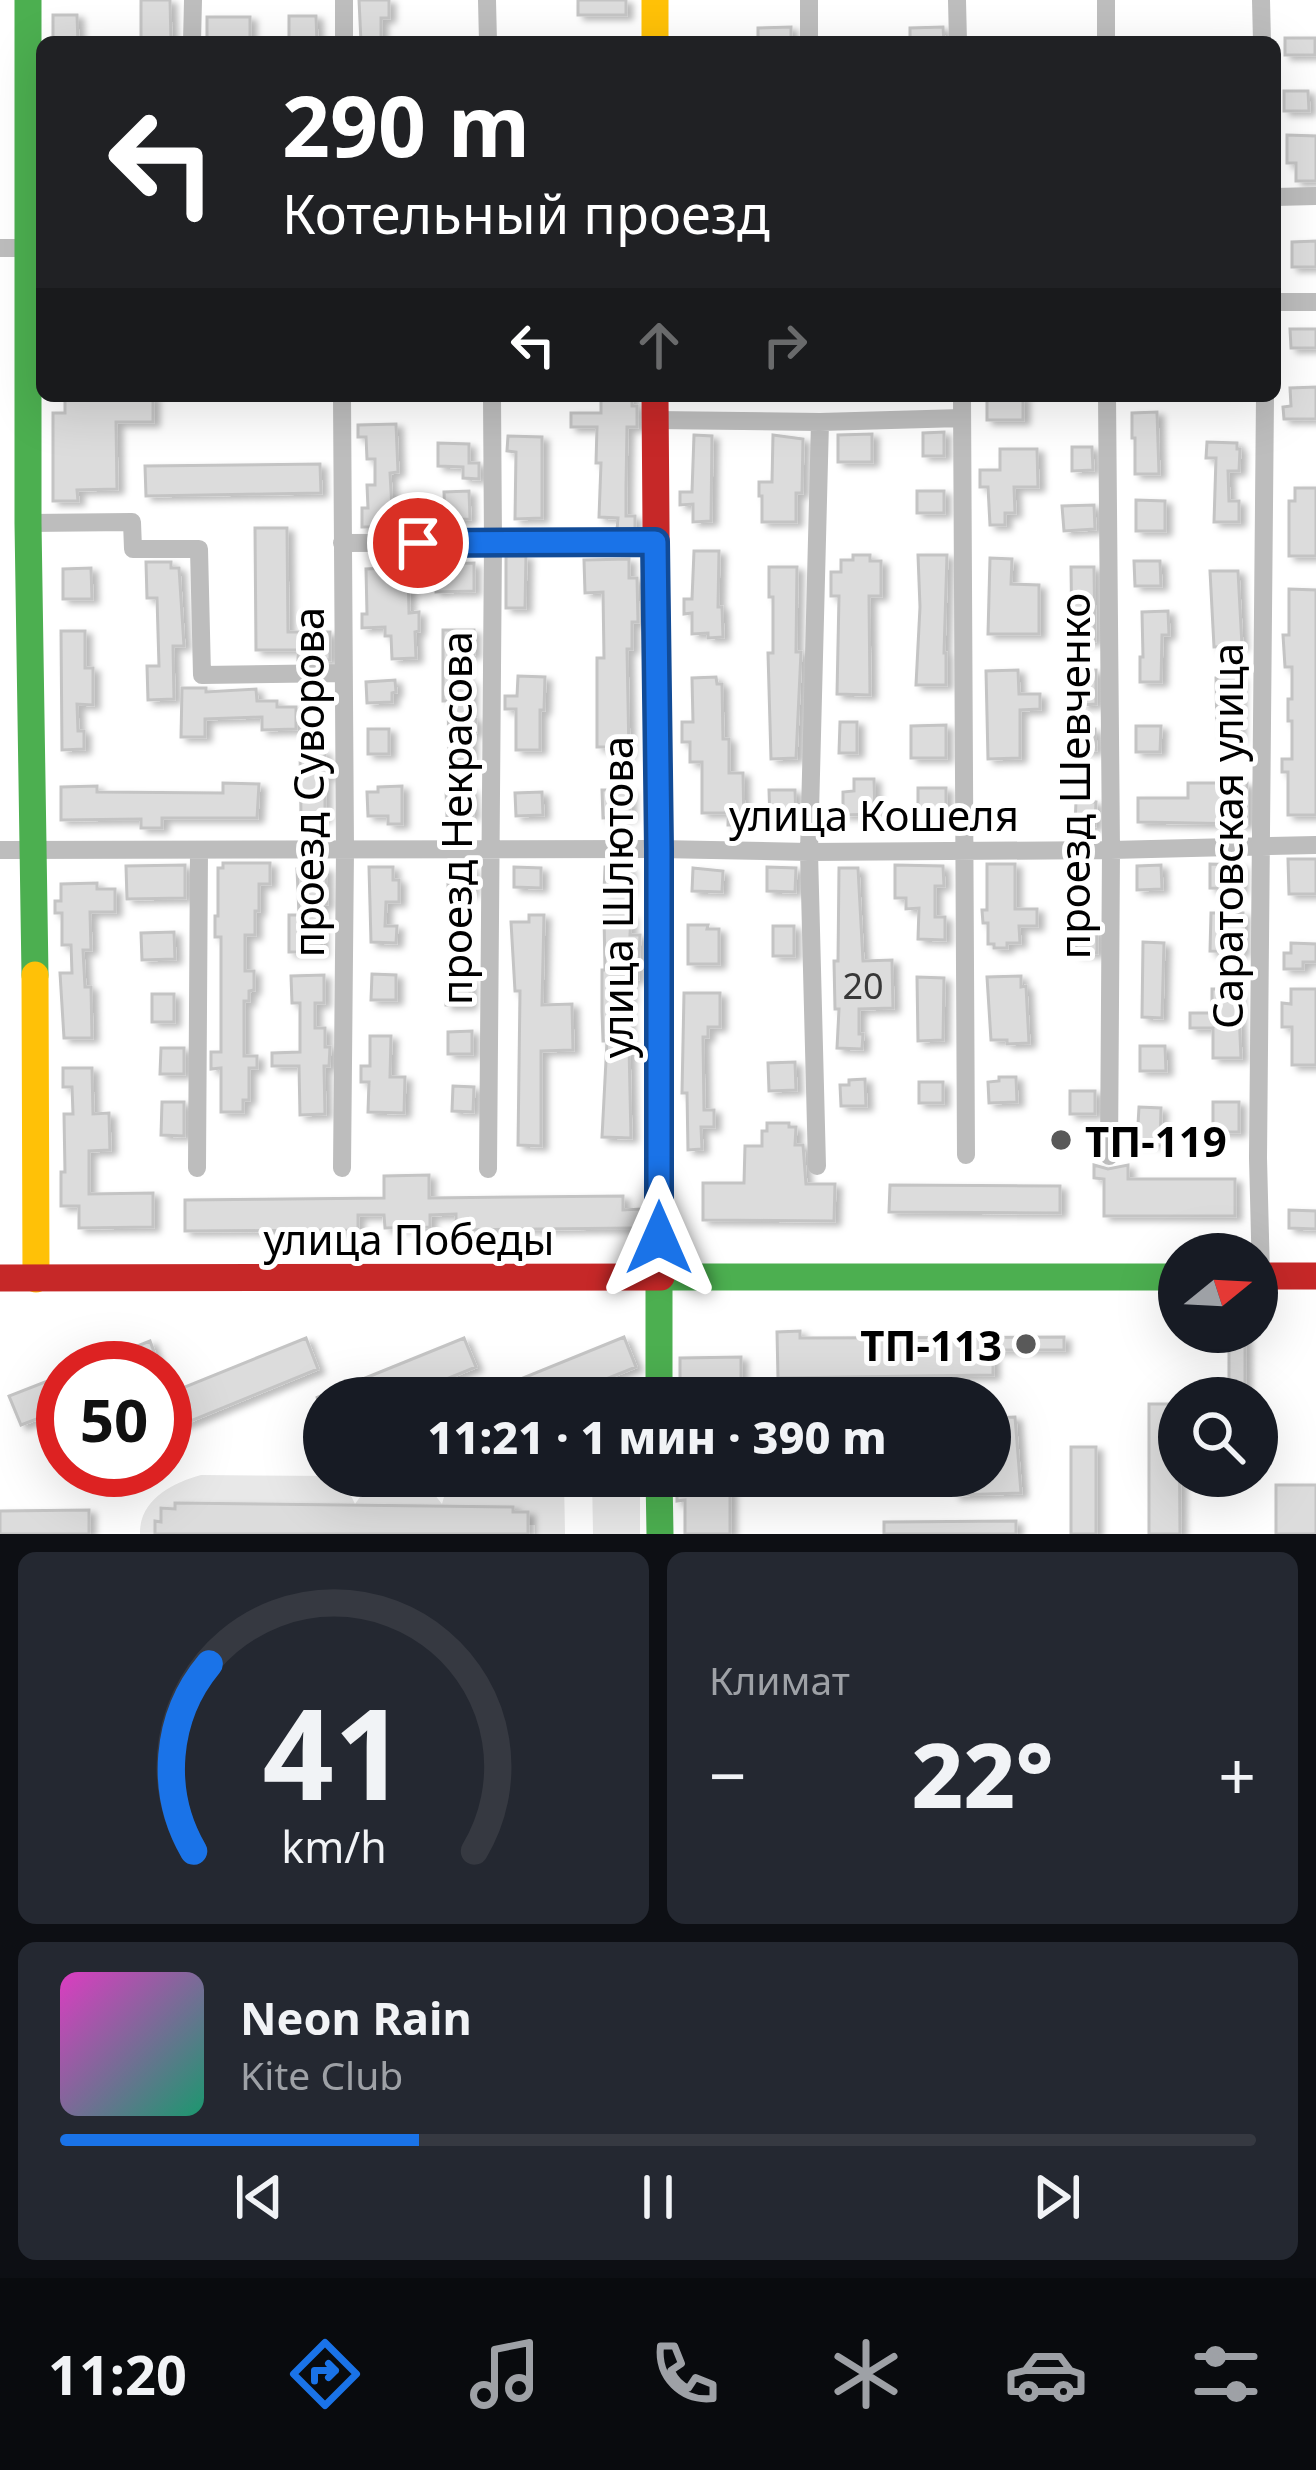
<!DOCTYPE html>
<html lang="ru">
<head>
<meta charset="utf-8">
<style>
	:root { --surface:#171b24; --page:#242831; --text:#f1f3f6; --muted:#9ea1a6; --line:#363941; --accent:#1a73e8 }
	body { margin:0; font-family:"Noto Sans",sans-serif; background:var(--page); color:var(--text); height:100vh; display:flex; flex-direction:column; font-size:45px; white-space:nowrap }
	* { box-sizing:border-box; margin:0 }
	p { font-size:39px; color:var(--muted) }
	.icon { flex:none; width:66px; height:66px; fill:none; stroke:currentColor; stroke-width:2; stroke-linecap:round; stroke-linejoin:round }
	.map { position:relative; height:1534px; overflow:hidden }
	.details { display:flex; flex-direction:column; gap:18px; padding:18px; background:#0d0f14; flex:1 }
	.details>* { flex:none }
	.banner { position:absolute; left:36px; top:36px; width:1245px; height:366px; border-radius:18px; box-shadow:0 12px 48px #0002; background:#202124; color:#fff; overflow:hidden }
	.needle { width:78px; rotate:72deg }
	.buttons { position:absolute; left:1158px; top:1233px; display:grid; gap:24px }
	.buttons a { display:grid; place-items:center; width:120px; height:120px; border-radius:50%; background:var(--surface); box-shadow:0 12px 48px #0002; font-size:60px }
	.speed { position:absolute; left:36px; top:1341px; display:flex; gap:24px; font-size:60px; font-weight:700; text-align:center }
	.speed>* { display:grid; place-content:center; width:156px; height:156px; border-radius:50%; background:var(--surface); box-shadow:0 12px 48px #0002; line-height:1 }
	.speed .limit { border:18px solid #d22; background:#fff; color:#111 }
	.pin { position:absolute; display:grid; place-items:center; width:102px; height:102px; color:#fff; margin:-51px; border:6px solid #fff; border-radius:50%; box-shadow:0 3px 12px #0007 }
	.me { position:absolute; width:132px; margin:-66px; rotate:0deg; stroke-linejoin:round; filter:drop-shadow(0 0 9px #0008) }
	.turn { display:flex; align-items:center; gap:42px; height:252px; padding:0 48px; font-size:54px }
	.turn .icon { width:156px; height:156px; stroke-width:2.5 }
	.turn b { display:block; font-size:84px; line-height:102px }
	.lanes { display:flex; align-items:center; height:114px; padding:0 48px; background:#0003; justify-content:center; gap:60px; direction:ltr }
	.lanes .off { opacity:.35 }
	.big { font-size:90px; font-weight:800; line-height:1.1 }
	.details .card { flex:1; display:flex; flex-direction:column; justify-content:center; gap:18px; min-width:0; padding:0 42px; border-radius:18px; background:var(--page) }
	.details .dial { align-items:center; gap:0 }
	.dial svg { height:312px; overflow:visible; fill:none; stroke:var(--line); stroke-width:7; stroke-linecap:round; text-anchor:middle }
	.dial text { fill:var(--text); stroke:none }
	.song { display:flex; align-items:center; gap:36px }
	.cover { width:144px; height:144px; border-radius:18px; background:linear-gradient(135deg,hsl(310 70% 55%),hsl(160 70% 35%)) }
	.played { height:12px; border-radius:6px; background:linear-gradient(90deg,var(--accent) 30%,var(--line) 30%) }
	.keys { display:flex; justify-content:space-around; direction:ltr }
	.heat { display:flex; justify-content:space-between; align-items:center; font-size:66px; direction:ltr }
	.details .tiles { flex:1; display:grid; gap:18px; grid-template-columns:1fr 1fr }
	.card:last-child { grid-column:span 2 }
	.trip { position:absolute; left:303px; top:1377px; width:708px; height:120px; border-radius:60px; background:var(--surface); box-shadow:0 12px 48px #0002; font-weight:800; line-height:120px; text-align:center }
	.tab-bar { display:flex; height:192px; justify-content:space-around; align-items:center; background:#090b0e; color:var(--muted) }
	.tab-bar .icon { width:84px; height:84px }
	.tab-bar .active { color:var(--accent) }
	.tab-bar b { font-size:54px; color:var(--text) }
	.map>svg:first-child { display:block }
	.green { fill:#e8e8e8 }
	.building { fill:#dcdcdc; stroke:#c4c4c4; stroke-width:3; filter:url(#shadow) }
	.lines { fill:none; stroke-linecap:round; stroke-linejoin:round }
	.street { stroke:#bdbdbd; stroke-width:18 }
	.fast { stroke:#4caf50; stroke-width:27 }
	.slow { stroke:#ffc107; stroke-width:27 }
	.jam { stroke:#c62828; stroke-width:27 }
	.route-casing { stroke:#114b97; stroke-width:30 }
	.route { stroke:#1a73e8; stroke-width:21 }
	.poi-dot { fill:#595959; stroke:#fff; stroke-width:4.5 }
	.labels { text-anchor:middle; dominant-baseline:central; stroke-width:10; stroke-linejoin:round; paint-order:stroke }
	.number-label { font-size:36px; fill:#373737 }
	.street-label { font-size:42px; fill:#000; stroke:#fff }
	.poi-label { font-size:42px; font-weight:bold; fill:#000; stroke:#fff; text-anchor:start }
</style>
</head>
<body>
<div class="map">
<svg width="1316" height="1534" viewBox="0 0 1316 1534">
	<defs>
		<filter id="shadow"><feDropShadow dx="6" dy="4" stdDeviation="3" flood-color="#0004"/></filter>
	</defs>
	<rect width="100%" height="100%" fill="#fff"/>
	<path class="green" d="M201 1475 336 1476 344 1481 355 1504 372 1480 422 1479 442 1504 446 1490 459 1478 564 1480 565 1534H535V1525H528V1512H513L512 1507 176 1503 175 1509H161V1522H155V1534H140C139 1501 171 1483 201 1475Z
		M592 1476H640V1534H593Z"/>
	<path class="building" d="M141 0H170L171 42H141Z
		M359 0H389V18H381V42H361Z
		M578 0H626V15H578Z
		M53 15H77L78 42H53Z
		M289 16H316L317 42H289Z
		M207 17H250V42H207Z
		M791 27V42H758V28Z
		M943 27 944 42H910V28Z
		M1285 38H1315V55H1285Z
		M1284 91H1308L1309 111H1284Z
		M1287 135 1316 136V181H1296V163H1287Z
		M1316 241V267H1292V242Z
		M1290 329H1316V348H1291Z
		M1316 387V419H1284L1283 407 1291 406 1290 388Z
		M65 396H153V422H116L117 489 77 490 78 501H53V413H65Z
		M601 396H632V406H637V427H627L626 487V516H635V529H617L618 518 599 517 601 463H596L597 427H571V413H601Z
		M987 396H1023V420H987Z
		M1157 412 1159 474H1135V438H1132V413Z
		M396 424 398 472 390 473 393 527H362V508H368L367 485H375V459H367L366 437H358V425Z
		M944 432V456H923V433Z
		M872 434V462H838V435Z
		M694 435 712 436 711 521 693 522V504L680 505V492H692Z
		M773 435 803 439 802 493H796V522H762V496H759V482H772Z
		M508 436 542 437V518L515 519 516 452 507 451Z
		M1207 442 1237 443V449H1240L1239 471H1228L1229 501H1239V522H1214L1216 458H1206Z
		M438 443 469 444V463H479V479L463 478V467L438 466Z
		M1072 447H1092L1093 470 1072 471Z
		M1000 449H1037L1038 487H1014L1015 513H1005V525H990L988 487H980V470H1000Z
		M320 464 321 493 146 496 145 466Z
		M1295 488H1316V556H1289V501H1295Z
		M469 491 470 519 445 520 444 492Z
		M917 491H944V513H917Z
		M1136 500 1165 501V531H1136Z
		M1094 505 1095 529 1064 531 1062 506Z
		M255 528H287L288 632H330V660H298V650H256Z
		M694 551H719L718 607H722L723 637 708 638V633L692 634V613L684 614V599H692Z
		M853 555H870V561H881V596H869L870 695 837 694 839 596H831V572H841V560H853Z
		M918 555H947L944 653H946V685H916L920 607Z
		M506 556H526L525 608H506Z
		M990 558 1012 559 1011 584 1039 585V634H988Z
		M629 559V578H637L638 622H632V649H627L629 754H617L616 747H597V658H604L603 592 585 593 584 560Z
		M1134 561H1160L1161 586H1135Z
		M146 562H171V568H179L184 646H173L174 699 148 700 147 666H159L157 598H147Z
		M474 563V591L436 592 435 564Z
		M408 567 409 613 419 612V631L415 632 416 658 392 659 391 636H385V627L362 628V614H367L366 569Z
		M769 567H797L796 652H801L796 758 771 759 768 653H773V597H769Z
		M1071 567H1094L1095 641 1072 640Z
		M91 568 92 599H63V569Z
		M1210 571H1238L1242 646 1214 647Z
		M1289 589 1316 590V815H1288V772H1282V759H1292V721H1288V699H1292V667H1285L1283 635H1289Z
		M1168 611 1169 635H1162L1161 682H1140V657H1143L1142 612Z
		M443 630H474V654H465V681H471V719H476V732H471V757H449L448 701H443Z
		M61 631H85V668H93V705L77 704 78 731H84V749L62 750Z
		M1018 670 1019 694H1040V709L1020 710V758L988 759 986 671Z
		M1096 670V704L1082 705 1081 671Z
		M518 676 545 677 544 710H540V750H516V709H505V696H517Z
		M716 677 717 684H722L723 739H729V773H743L744 825H728V813H702V762H690V742H682V722H693L692 678Z
		M1240 677 1239 739 1217 738 1216 678Z
		M395 680 396 692 392 693V702L367 703 366 682Z
		M182 688H206V692L256 689 257 701H277V707H296V729L262 730V717L205 719V737H181Z
		M840 722H857V753H839Z
		M946 725V758H911V726Z
		M1136 726H1161L1160 752H1136Z
		M368 729H389V754H368Z
		M1095 729 1096 750 1070 751 1069 731Z
		M325 751V762H331V775H325V818L301 817 300 752Z
		M854 779H874L875 814 843 815V792L854 791Z
		M223 783 259 784 257 818H162V828H141V819L61 820V787L97 786V792L223 793Z
		M1188 783H1247V824L1138 822V798H1188Z
		M402 786V824H388V816H368L367 792H378V787Z
		M918 788H946V820H918Z
		M471 789 473 815 447 817 446 790Z
		M602 790H630V817L603 818Z
		M769 790H795L796 819 770 820Z
		M542 792 543 815 516 816 515 793Z
		M1076 801 1096 802 1095 826 1075 825Z
		M1288 859H1316V894H1289Z
		M223 863H270V884H259V911H255V935H245V971H254V990L249 991V1001H244V1056H257V1068H249V1100H243V1112H221V1068L211 1069V1052H221V937H215V916H218V868H223Z
		M987 864H1015V909H1037V926H1019L1020 943H1007V948H994V944H988V923H983L982 910H987Z
		M1210 864 1241 865V889L1210 888Z
		M185 865V898L127 899 126 866Z
		M895 865 943 866 944 886H935V917H945V940L918 939 919 908 906 909V898H895Z
		M1161 865 1162 889 1137 890V866Z
		M369 867H393V880H399V902H386L385 926H397L396 943 371 942Z
		M448 867 472 868V892L448 891Z
		M514 867 541 868V888L514 887Z
		M605 867 629 868 628 892H604Z
		M767 867 796 868 795 892 767 891Z
		M326 868 327 904 321 905 322 952H289V915H299L297 869Z
		M693 868 723 871 722 892 692 891Z
		M839 868H858L863 961 892 960 893 1008 859 1009V1034H863L862 1049 837 1048 839 1009H835L834 961H838Z
		M97 883V889H115V912H90L91 950H83L85 987H91L92 1038H64L60 973H72L71 945H62V913H55V901H61V884Z
		M1211 913H1243V952L1210 951Z
		M529 915H544L542 1005 572 1004 573 1050 541 1051V1146L518 1145 520 991H515L511 922H529Z
		M604 916H631L630 935H640L638 979H630V999H628L631 1138 602 1137 607 1041H603L602 1012V970H605Z
		M688 925H708L707 929H719V964H688Z
		M773 926H794V956H773Z
		M1076 929H1097V953H1076Z
		M174 932 175 959 142 960 141 933Z
		M1143 942 1164 943 1162 1018 1142 1017Z
		M1291 943 1316 944V962H1303V969H1284V953H1291Z
		M372 974 396 975V1000H371Z
		M324 975V1003H315V1028H325V1047H330L329 1066H324L325 1114 300 1115 299 1066H272V1053L300 1052V1003H292L291 976Z
		M1021 976V987L1026 986 1029 1043 1007 1044V1040H991L987 977Z
		M917 977 944 978 943 1040 918 1041Z
		M455 978H470V1005H446V983H455Z
		M1212 989H1238L1241 1058H1213V1028H1190V1013H1212Z
		M1291 989H1316V1065H1292V1027H1282V1003L1291 1004Z
		M684 993H720V1027H708V1037H703L704 1110H714V1127H701L702 1149 688 1150 687 1093H682Z
		M152 994H174V1022H152Z
		M472 1031V1054H448V1032Z
		M370 1036H391L390 1077H405L404 1113 368 1112 369 1082H361V1066H370Z
		M1140 1046H1165L1166 1071H1140Z
		M161 1048H184V1074H160Z
		M795 1062 796 1090 769 1091 768 1063Z
		M63 1068H92L93 1114 109 1113 110 1150 89 1151V1194L153 1193V1227L79 1228V1206H61V1172H65L64 1114H73L72 1087H63Z
		M999 1077H1016L1017 1102 989 1103 988 1082 999 1081Z
		M865 1079 866 1106H841L840 1085H849V1080Z
		M919 1082H943V1103H919Z
		M453 1086 474 1087 473 1112 452 1111Z
		M1070 1091H1095V1114H1070Z
		M162 1102H184V1136L161 1135Z
		M1213 1102H1239V1132H1213Z
		M1139 1107 1161 1108 1160 1143 1137 1142Z
		M767 1123H789V1127H796L795 1145H803L806 1184H835L834 1221 703 1220V1183H744L745 1146H762V1131H767Z
		M1094 1165 1108 1169 1128 1165V1179H1235V1216H1104V1179L1094 1178Z
		M429 1175V1198L623 1196V1210L641 1209V1237H634L633 1228 456 1230V1214L430 1215V1227L385 1228 384 1215H358V1230L185 1231V1200L384 1198V1176Z
		M890 1185 1060 1186V1213L889 1212Z
		M1289 1210 1316 1211V1229L1289 1228Z
		M800 1331V1338L1064 1337V1350H993V1375L778 1378 777 1332Z
		M1229 1336H1245V1398H1229Z
		M624 1337 636 1367 559 1398H474Z
		M306 1338 318 1369 176 1427 165 1395Z
		M464 1338 476 1367 400 1398H316Z
		M150 1341 160 1368H84V1367Z
		M741 1357V1388L680 1389V1358Z
		M63 1375V1409L21 1425 9 1396Z
		M1149 1404H1179L1180 1534H1149Z
		M1015 1417 1021 1493 955 1495 954 1476H990V1418Z
		M1071 1447H1096V1534H1071Z
		M677 1476H730V1534H685V1500L677 1501Z
		M1276 1485H1316V1534H1276Z
		M175 1503 513 1507V1512H528V1534H155V1521L161 1522V1508L175 1509Z
		M89 1510V1534H0V1511Z
		M1016 1521V1534H884V1522Z"/>
	<g class="lines">
		<path class="street" d="M487 0 488 42
			M957 0 958 42
			M1261 0 1262 42
			M192 42 193 0
			M344 42V0
			M809 42V0
			M1106 42V0
			M1275 197 1316 196
			M0 248H42
			M1275 302H1316
			M342 396 345 850 342 1168
			M962 396 966 1155
			M1107 396 1111 850 1109 1156
			M655 420 820 422 962 418
			M28 523 132 522 133 549H199L202 675 343 673
			M342 543 655 542
			M0 850 659 849 809 852 1111 850 1316 845
			M817 1166 809 852 820 422
			M197 1168 199 850
			M488 1169 493 543 492 396
			M1261 1276 1258 1158 1265 396"/>
		<path class="fast" d="M28 0V523L35 975
			M659 916V1398
			M661 1277H1179
			M659 1476 660 1534"/>
		<path class="slow" d="M655 0V42
			M35 975 36 1279"/>
		<path class="jam" d="M655 396 659 916
			M1257 1276H1316
			M0 1278 661 1277"/>
	</g>
	<g class="lines">
		<g class="route-casing">
			<path id="route" d="M418 543 655 542 659 849V1238"/>
		</g>
		<use href="#route" class="route"/>
	</g>
	<g class="poi-dot">
		<circle cx="1061" cy="1140" r="12"/>
		<circle cx="1026" cy="1344" r="12"/>
	</g>
	<g class="labels">
		<g class="number-label">
			<text x="863" y="985">20</text>
		</g>
		<g class="street-label">
			<text transform="translate(1073 776) rotate(-90)">проезд Шевченко</text>
			<text transform="translate(307 782) rotate(-90)">проезд Суворова</text>
			<text x="874" y="814">улица Кошеля</text>
			<text transform="translate(455 818) rotate(-90)">проезд Некрасова</text>
			<text transform="translate(1226 836) rotate(-90)">Саратовская улица</text>
			<text transform="translate(616 897) rotate(-90)">улица Шлютова</text>
			<text x="409" y="1238">улица Победы</text>
		</g>
		<g class="poi-label">
			<text x="1085" y="1140">ТП-119</text>
			<text x="1002" y="1344" text-anchor="end">ТП-113</text>
		</g>
	</g>
</svg>
<div class="buttons">
<a><svg class="needle" viewBox="-14 -14 28 28"><path d="M0-13l5 13h-10z" fill="#e53935"/><path d="M0 13l5-13h-10z" fill="#9ea1a6"/></svg></a>
<a><svg class="icon" aria-label="search" viewBox="0 0 24 24"><circle cx="10" cy="10" r="6"/><path d="M15 15l6 6"/></svg></a>
</div>
<div class="speed"><div class="limit">50</div></div>
<div class="pin" style="left:418px;top:543px;background:#d93025"><svg class="icon" aria-label="arrive" viewBox="0 0 24 24"><path d="M6 21V4h12l-3 4 3 4H6"/></svg></div>
<svg class="me" style="left:659px;top:1238px" viewBox="-20 -20 40 40"><path d="M0-17L14 15 0 8-14 15z" fill="#1a73e8" stroke="#fff" stroke-width="4"/></svg>
<div class="trip">11:21 · 1 мин · 390 m</div>
<div class="banner">
<div class="turn"><svg class="icon" aria-label="left" viewBox="0 0 24 24"><path d="M17 20v-9H6M10 6l-5 5 5 5"/></svg><div><b>290 m</b>Котельный проезд</div></div>
<div class="lanes"><svg class="icon" aria-label="left" viewBox="0 0 24 24"><path d="M17 20v-9H6M10 6l-5 5 5 5"/></svg><svg class="icon off" aria-label="ahead" viewBox="0 0 24 24"><path d="M12 20V5M6 11l6-6 6 6"/></svg><svg class="icon off" aria-label="right" viewBox="0 0 24 24"><path d="M7 20v-9h11M14 6l5 5-5 5"/></svg></div>
</div>
</div>
<section class="details">
<div class="tiles">
<div class="card dial"><svg viewBox="0 0 100 80">
<path d="M14 69A42 42 0 1 1 86 69"/>
<path d="M14 69A42 42 0 0 1 18 21" stroke="#1a73e8"/>
<text x="50" y="56" font-size="32" font-weight="700">41</text>
<text x="50" y="72" font-size="11">km/h</text>
</svg></div>
<div class="card"><p>Климат</p>
<div class="heat"><a>−</a><b class="big">22°</b><a>+</a></div>
</div>
<div class="card">
<div class="song"><i class="cover"></i><div><b>Neon Rain</b><p>Kite Club</p></div></div>
<div class="played"></div>
<div class="keys"><svg class="icon" aria-label="previous" viewBox="0 0 24 24"><path d="M18 5L8 12l10 7zM5 5v14"/></svg><svg class="icon" aria-label="pause" viewBox="0 0 24 24"><path d="M8 5v14M16 5v14"/></svg><svg class="icon" aria-label="next" viewBox="0 0 24 24"><path d="M6 5l10 7-10 7zM19 5v14"/></svg></div>
</div>
</div>
</section>
<nav class="tab-bar">
<b>11:20</b>
<svg class="icon active" aria-label="directions" viewBox="0 0 24 24"><path d="M12 3l9 9-9 9-9-9zM9 14v-3h6M13 9l2 2-2 2"/></svg>
<svg class="icon" aria-label="music" viewBox="0 0 24 24"><path d="M9 18V5l10-2v13"/><circle cx="6" cy="18" r="3"/><circle cx="16" cy="16" r="3"/></svg>
<svg class="icon" aria-label="phone" viewBox="0 0 24 24"><path d="M5 4h4l2 5-3 2q2 4 5 5l2-3 5 2v4C11 20 4 13 5 4z"/></svg>
<svg class="icon" aria-label="climate" viewBox="0 0 24 24"><path d="M12 3v18M4 7l16 10M4 17L20 7"/></svg>
<svg class="icon" aria-label="car" viewBox="0 0 24 24"><path d="M5 17H2v-5l4-1 3-4h7l3 4 3 1v5h-3M9 17h6M6 11h13"/><circle cx="7" cy="17" r="2"/><circle cx="17" cy="17" r="2"/></svg>
<svg class="icon" aria-label="filters" viewBox="0 0 24 24"><path d="M4 7h16M4 17h16"/><circle cx="9" cy="7" r="2"/><circle cx="15" cy="17" r="2"/></svg>
</nav>
</body>
</html>
